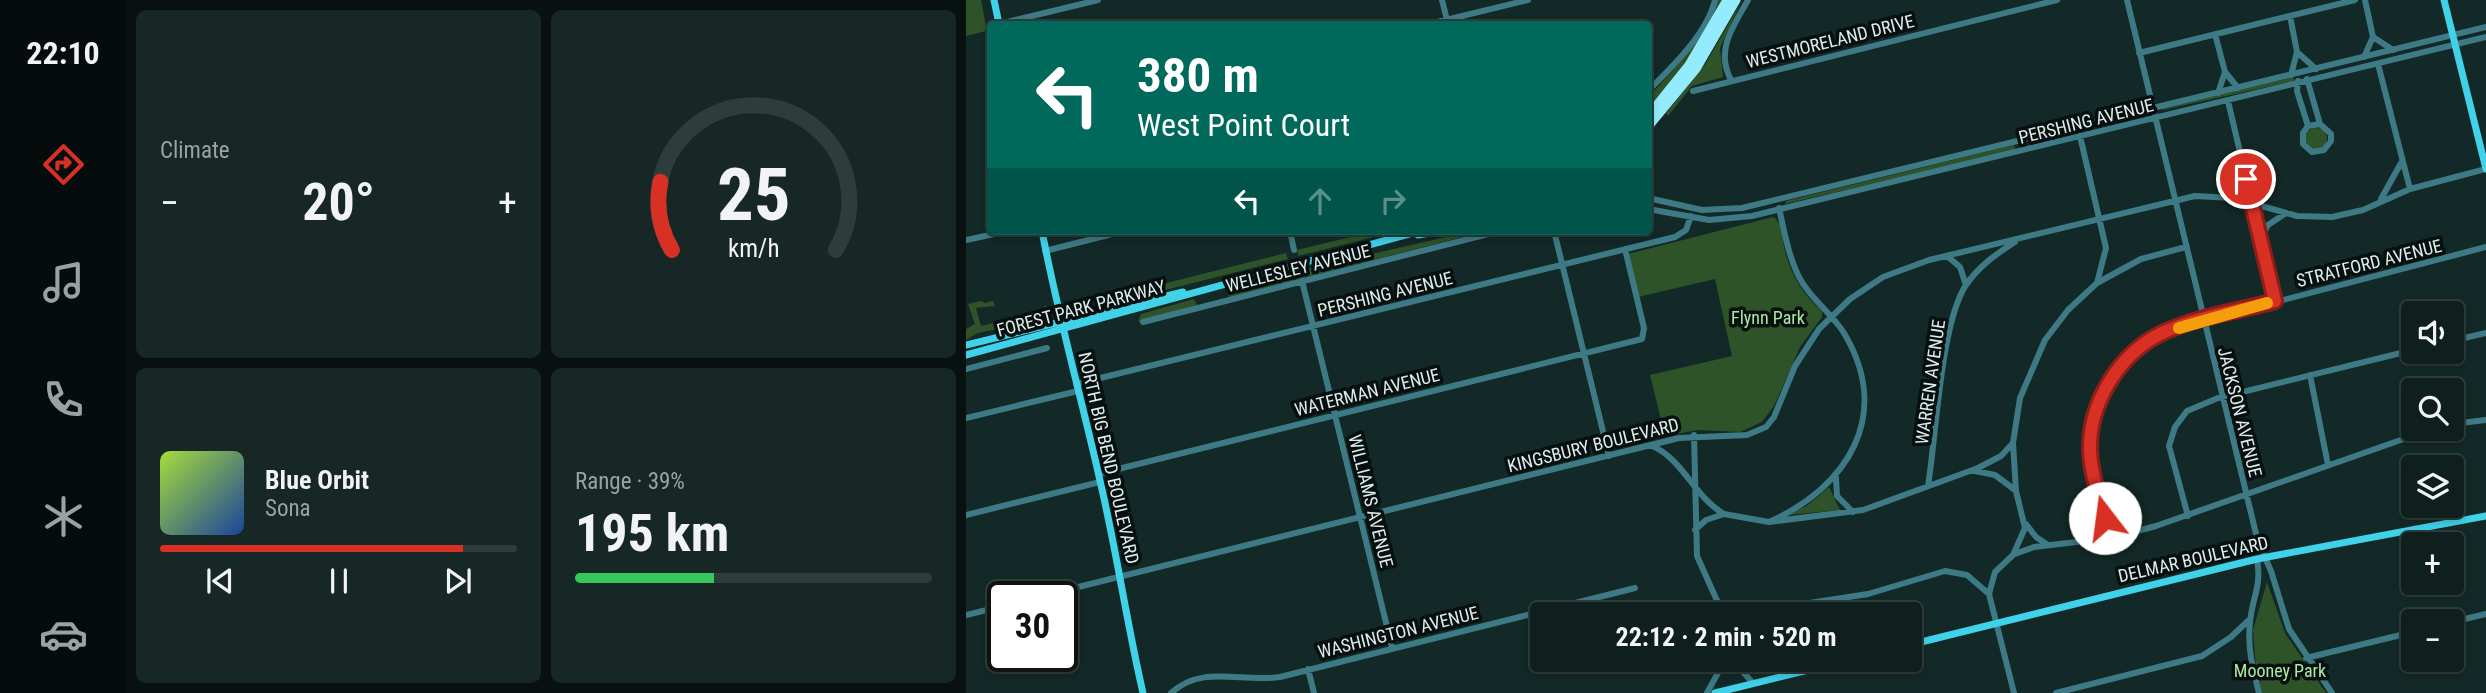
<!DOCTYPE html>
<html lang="en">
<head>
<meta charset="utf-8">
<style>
	:root { --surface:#0e1f1d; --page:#172726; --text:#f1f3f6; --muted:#9ba2a4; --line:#2e3d3b; --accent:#d93025 }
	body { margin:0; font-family:"Roboto Condensed",sans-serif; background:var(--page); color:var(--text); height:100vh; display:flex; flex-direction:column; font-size:26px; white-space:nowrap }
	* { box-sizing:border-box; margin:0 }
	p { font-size:23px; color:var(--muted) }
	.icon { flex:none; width:38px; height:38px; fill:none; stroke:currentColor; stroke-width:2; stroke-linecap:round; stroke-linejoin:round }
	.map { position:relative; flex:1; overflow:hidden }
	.details { display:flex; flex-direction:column; gap:10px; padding:10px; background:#081110; width:840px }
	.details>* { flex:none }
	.hud { position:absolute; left:21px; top:21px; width:665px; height:214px; border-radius:7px; box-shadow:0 4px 10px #0003,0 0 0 2px var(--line); background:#00695c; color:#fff; overflow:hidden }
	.buttons { position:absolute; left:1435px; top:301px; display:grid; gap:14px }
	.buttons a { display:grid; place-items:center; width:63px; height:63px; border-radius:7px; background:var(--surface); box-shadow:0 4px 10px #0003,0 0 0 2px var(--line); font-size:35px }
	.speed { position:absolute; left:21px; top:581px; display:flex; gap:14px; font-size:35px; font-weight:700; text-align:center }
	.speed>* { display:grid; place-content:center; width:91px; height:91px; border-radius:50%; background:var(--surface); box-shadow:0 4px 10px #0003,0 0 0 2px var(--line); line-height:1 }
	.speed .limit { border:4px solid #111; border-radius:10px; background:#fff; color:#111 }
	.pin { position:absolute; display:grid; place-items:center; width:60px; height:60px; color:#fff; margin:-30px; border:4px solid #fff; border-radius:50%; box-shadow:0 2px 7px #0007 }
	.me { position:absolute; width:77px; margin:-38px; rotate:345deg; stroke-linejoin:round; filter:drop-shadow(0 0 5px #0008) }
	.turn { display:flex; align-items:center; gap:24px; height:147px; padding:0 35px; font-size:32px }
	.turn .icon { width:91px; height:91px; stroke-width:2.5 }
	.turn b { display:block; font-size:49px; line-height:60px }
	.lanes { display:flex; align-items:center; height:66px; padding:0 35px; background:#0003; justify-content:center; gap:35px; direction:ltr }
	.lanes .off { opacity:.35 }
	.big { font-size:52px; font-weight:700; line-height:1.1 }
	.details .card { flex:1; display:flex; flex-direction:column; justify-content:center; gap:10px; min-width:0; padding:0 24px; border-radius:10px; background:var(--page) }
	.details .dial { align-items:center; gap:0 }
	.dial svg { height:182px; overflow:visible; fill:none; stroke:var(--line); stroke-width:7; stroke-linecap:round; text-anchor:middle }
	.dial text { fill:var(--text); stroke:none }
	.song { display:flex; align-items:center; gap:21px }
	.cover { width:84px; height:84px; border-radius:10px; background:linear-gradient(135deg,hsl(80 70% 55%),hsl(220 70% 35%)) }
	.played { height:7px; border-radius:4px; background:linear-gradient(90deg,var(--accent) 85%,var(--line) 85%) }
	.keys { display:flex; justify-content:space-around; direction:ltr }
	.heat { display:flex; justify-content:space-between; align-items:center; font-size:38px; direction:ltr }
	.charge { height:10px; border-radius:5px; background:linear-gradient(90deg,#34c759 39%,var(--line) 0) }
	.details .tiles { flex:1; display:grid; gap:10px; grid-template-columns:repeat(2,1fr) }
	.trip { position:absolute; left:564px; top:602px; width:392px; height:70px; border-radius:7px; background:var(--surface); box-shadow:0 4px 10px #0003,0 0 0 2px var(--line); font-weight:700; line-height:70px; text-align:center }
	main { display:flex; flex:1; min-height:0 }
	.tabs { display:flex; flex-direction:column; width:126px; justify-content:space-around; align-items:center; background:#060c0c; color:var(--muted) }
	.tabs .icon { width:49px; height:49px }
	.tabs .on { color:var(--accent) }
	.tabs b { font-size:32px; color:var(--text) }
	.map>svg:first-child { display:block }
	.green { fill:#2e5329 }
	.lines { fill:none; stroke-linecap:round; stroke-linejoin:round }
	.minor { stroke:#3e7a85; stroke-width:6 }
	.major { stroke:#40d2e9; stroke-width:7 }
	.highway { stroke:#94ebfb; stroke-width:9 }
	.route-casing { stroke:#8d1f18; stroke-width:18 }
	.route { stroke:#d93025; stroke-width:12 }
	.slow { stroke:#f59e0b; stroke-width:12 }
	.labels { text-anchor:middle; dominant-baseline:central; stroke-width:7; stroke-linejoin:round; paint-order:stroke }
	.street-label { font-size:18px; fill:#e0eceb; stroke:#070f0f }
	.park-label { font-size:18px; fill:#aae9a2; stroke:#070f0f }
</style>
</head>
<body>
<main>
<nav class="tabs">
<b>22:10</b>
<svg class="icon on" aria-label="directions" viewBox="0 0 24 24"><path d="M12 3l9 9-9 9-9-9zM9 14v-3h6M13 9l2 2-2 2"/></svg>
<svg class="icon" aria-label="music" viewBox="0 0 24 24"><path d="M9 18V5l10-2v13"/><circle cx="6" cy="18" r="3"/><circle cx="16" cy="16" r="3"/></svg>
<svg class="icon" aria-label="phone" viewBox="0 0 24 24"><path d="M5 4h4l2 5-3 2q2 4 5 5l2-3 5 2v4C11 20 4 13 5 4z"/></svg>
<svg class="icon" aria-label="climate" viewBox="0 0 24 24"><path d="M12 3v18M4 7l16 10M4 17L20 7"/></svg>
<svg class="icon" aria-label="car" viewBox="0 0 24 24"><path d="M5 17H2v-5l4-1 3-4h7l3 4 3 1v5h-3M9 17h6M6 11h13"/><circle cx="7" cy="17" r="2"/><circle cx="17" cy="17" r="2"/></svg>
</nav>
<section class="details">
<div class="tiles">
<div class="card"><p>Climate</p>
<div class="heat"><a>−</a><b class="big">20°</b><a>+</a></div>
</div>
<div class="card dial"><svg viewBox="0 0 100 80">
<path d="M14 69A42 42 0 1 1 86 69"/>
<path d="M14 69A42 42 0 0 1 9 39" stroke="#d93025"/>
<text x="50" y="56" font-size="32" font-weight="700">25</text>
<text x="50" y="72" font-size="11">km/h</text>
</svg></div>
<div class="card">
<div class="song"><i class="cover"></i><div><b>Blue Orbit</b><p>Sona</p></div></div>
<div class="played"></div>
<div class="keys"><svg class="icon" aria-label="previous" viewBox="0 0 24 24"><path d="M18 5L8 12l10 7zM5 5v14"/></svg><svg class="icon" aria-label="pause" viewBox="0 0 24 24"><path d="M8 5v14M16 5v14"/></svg><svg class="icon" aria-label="next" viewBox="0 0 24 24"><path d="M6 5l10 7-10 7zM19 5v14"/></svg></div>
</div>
<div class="card"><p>Range · 39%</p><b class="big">195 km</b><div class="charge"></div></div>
</div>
</section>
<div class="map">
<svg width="1520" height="693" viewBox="0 0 1520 693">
	<rect width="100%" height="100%" fill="#132927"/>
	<path class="green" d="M0 0H15L24 48 20 31 0 36Z
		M752 0H756L723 60 683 112V96C705 74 745 30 752 0Z
		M776 0 754 48 757 77 726 86 702 116 700 113 740 63Z
		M1327 77 1329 81 1196 110 1197 108Z
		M1339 139a11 11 0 1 1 22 0a11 11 0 1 1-22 0Z
		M1048 145 1049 150 819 204 820 201Z
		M807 217C817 222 816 240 819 251 825 275 837 295 856 311V317L834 347 808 406 796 422 774 432 732 430 699 436 684 375 766 356 749 279 672 297 662 254Z
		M409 231H432L332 256 331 250Z
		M506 231H519L330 280 328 272Z
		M320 253 322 259 132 307V303L125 302Z
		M326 273 328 281 263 297 264 289Z
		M228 299 231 305 172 322 175 314Z
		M15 301 19 303 27 301 29 306 10 308 15 326 70 313 75 315 79 305 82 309 75 320 12 333 0 340V329L9 324 2 304Z
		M863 487 874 510 823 515 842 505Z
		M1301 582 1319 633 1360 693H1296L1290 669 1287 630Z"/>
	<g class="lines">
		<path class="minor" d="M476 0 481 20
			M1161 0 1292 542 1305 571 1323 629 1366 693
			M1324 16 1331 52 1325 75
			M33 24 132 0
			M463 24 562 0
			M1249 34 1259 72 1272 88
			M1407 37 1427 50
			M1331 52 1350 69
			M1173 53 1389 0
			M1398 57 1407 37 1399 0
			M1412 64 1444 189
			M1341 79 1354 124 1365 134V141L1358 150 1346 152 1337 144V133L1342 126 1354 124
			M765 80C749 50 767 27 782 0
			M1332 81 1331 91 1342 126
			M682 91C706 67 741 34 749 0
			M727 91 1091 0
			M1252 93 1259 72
			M1262 101 1309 301
			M682 198 736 210 776 208 1520 27
			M1415 199 1435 163
			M682 209 743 220 786 216 1520 37
			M324 231 328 250
			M588 231 643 456
			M1295 238 1302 225 1320 213
			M0 240 42 231
			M79 251 158 231
			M981 256 994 267 1000 285
			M336 281 426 647
			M1131 283 1175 259 1220 247
			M177 322 534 231
			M1486 341 1520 333
			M0 369 81 348
			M1344 375 1362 465
			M110 384 709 237 720 230 725 216
			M0 418 112 391
			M1486 424 1520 420
			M728 435 731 556 757 614
			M684 445C717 458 727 496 758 514
			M1009 471 1029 475 1049 490
			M132 474 676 339 678 328 659 249
			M870 478 871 496 887 512
			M962 486C970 437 975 322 1000 285 1013 266 1030 254 1049 242
			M0 515 134 482
			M1222 516 1203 446 1209 427 1221 411 1252 398 1447 350
			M803 522C882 487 927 415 878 333 865 312 843 298 832 275 822 254 818 230 813 208
			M1060 524 1070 537 1082 545
			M729 530 740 520 758 514 803 522 897 510 1012 468 1035 456 1047 443
			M1144 538C1136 509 1124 478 1124 448 1124 394 1160 347 1210 328L1520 247
			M1049 554 1068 547 1144 538 1190 526 1466 429
			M1291 559C1296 587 1286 597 1284 623 1281 647 1287 670 1293 693
			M72 597 713 438 781 435 800 427 808 417 829 366 853 329 884 299 917 277 963 260 1229 196 1267 198 1331 216 1366 217 1397 210 1444 189 1520 169
			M772 614 902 594 979 571 1001 575 1023 594
			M0 615 37 606
			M1486 622 1520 614
			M1340 658 1447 632
			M766 660 787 683
			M342 669 348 693
			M205 693C237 664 275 683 314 677L669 588
			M741 693 759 660
			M1048 693 1023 594 1029 572 1047 555 1059 528 1050 491 1047 443 1054 398 1079 340 1102 310 1131 283 1140 248 1114 136
			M1090 693 1236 656 1265 637 1284 619"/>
		<path class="major" d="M28 0 33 24
			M1478 0 1520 169
			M76 231C92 316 116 400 135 485 151 554 161 624 177 693
			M452 235 475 231
			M0 345 217 292
			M0 355 454 231
			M943 645 1291 559 1520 516
			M749 693 883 660"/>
		<path class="highway" d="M682 116 723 65 761 0
			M682 127 730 69 770 0"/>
	</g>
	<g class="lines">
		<g class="route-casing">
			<path id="route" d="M1139 518C1133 496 1125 474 1124 450 1123 403 1153 354 1196 333 1230 317 1272 311 1309 301L1280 179"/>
		</g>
		<use href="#route" class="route"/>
		<path class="slow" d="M1213 328 1301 303"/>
	</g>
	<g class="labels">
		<g class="street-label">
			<text transform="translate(864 41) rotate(-14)">WESTMORELAND DRIVE</text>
			<text transform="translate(1120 121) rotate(-14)">PERSHING AVENUE</text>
			<text transform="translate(1403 263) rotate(-14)">STRATFORD AVENUE</text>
			<text transform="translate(332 268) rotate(-14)">WELLESLEY AVENUE</text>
			<text transform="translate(419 294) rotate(-14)">PERSHING AVENUE</text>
			<text transform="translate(115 308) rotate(-15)">FOREST PARK PARKWAY</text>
			<text transform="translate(964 382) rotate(-82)">WARREN AVENUE</text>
			<text transform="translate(401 392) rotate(-14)">WATERMAN AVENUE</text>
			<text transform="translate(1274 412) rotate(76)">JACKSON AVENUE</text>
			<text transform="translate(627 445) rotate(-14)">KINGSBURY BOULEVARD</text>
			<text transform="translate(143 458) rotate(77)">NORTH BIG BEND BOULEVARD</text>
			<text transform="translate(405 501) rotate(76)">WILLIAMS AVENUE</text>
			<text transform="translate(1227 559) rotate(-13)">DELMAR BOULEVARD</text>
			<text transform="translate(432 632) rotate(-14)">WASHINGTON AVENUE</text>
		</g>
		<g class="park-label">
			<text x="802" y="317">Flynn Park</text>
			<text x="1314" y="670">Mooney Park</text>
		</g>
	</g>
</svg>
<div class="buttons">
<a><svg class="icon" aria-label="sound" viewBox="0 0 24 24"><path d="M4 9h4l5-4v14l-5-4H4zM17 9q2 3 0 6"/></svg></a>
<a><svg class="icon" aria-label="search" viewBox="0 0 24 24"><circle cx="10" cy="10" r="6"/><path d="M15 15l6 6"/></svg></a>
<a><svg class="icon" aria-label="layers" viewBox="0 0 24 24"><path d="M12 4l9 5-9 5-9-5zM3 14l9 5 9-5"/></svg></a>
<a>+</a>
<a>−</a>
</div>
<div class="speed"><div class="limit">30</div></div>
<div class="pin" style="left:1280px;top:179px;background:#d93025"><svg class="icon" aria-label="arrive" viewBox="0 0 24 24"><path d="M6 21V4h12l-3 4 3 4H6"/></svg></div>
<svg class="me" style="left:1139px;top:518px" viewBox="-20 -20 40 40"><circle r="19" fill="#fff"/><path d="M0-13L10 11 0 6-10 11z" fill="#d93025"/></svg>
<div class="trip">22:12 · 2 min · 520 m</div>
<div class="hud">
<div class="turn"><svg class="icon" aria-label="left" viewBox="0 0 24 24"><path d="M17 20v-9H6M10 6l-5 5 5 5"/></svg><div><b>380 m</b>West Point Court</div></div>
<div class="lanes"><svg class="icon" aria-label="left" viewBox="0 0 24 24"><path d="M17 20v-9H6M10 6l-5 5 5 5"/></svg><svg class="icon off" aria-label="ahead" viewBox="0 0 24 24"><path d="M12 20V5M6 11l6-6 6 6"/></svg><svg class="icon off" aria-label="right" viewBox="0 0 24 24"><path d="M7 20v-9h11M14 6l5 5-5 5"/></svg></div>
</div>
</div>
</main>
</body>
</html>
